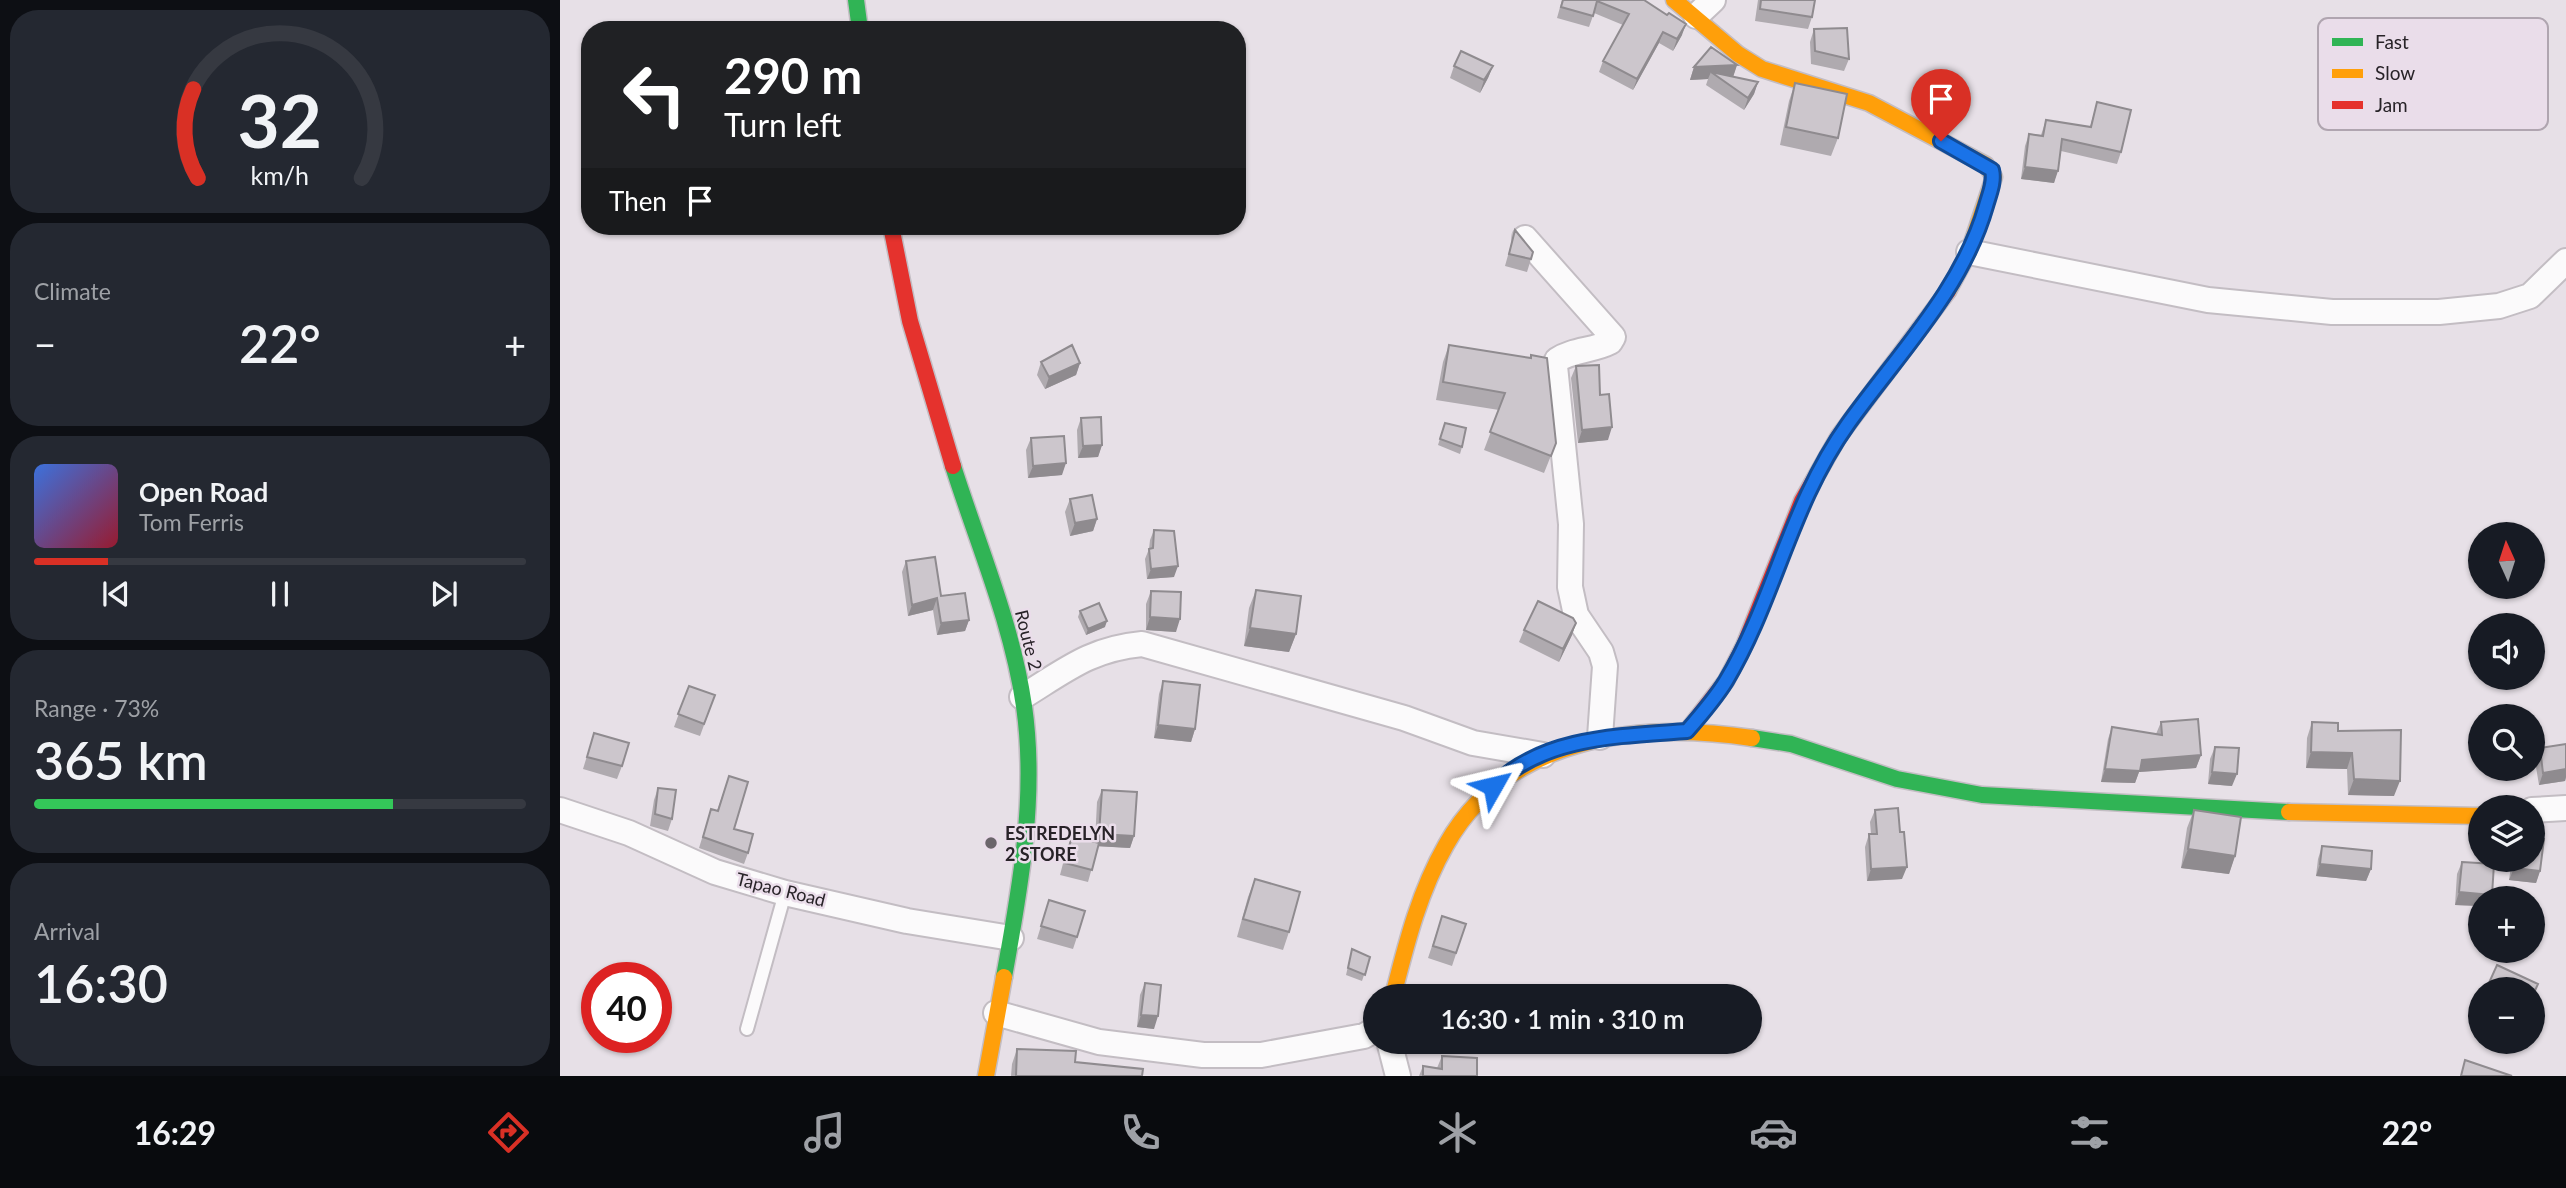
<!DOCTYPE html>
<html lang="en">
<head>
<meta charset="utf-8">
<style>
	:root { --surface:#171b24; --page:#242831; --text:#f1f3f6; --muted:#9ea1a6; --line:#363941; --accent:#d93025 }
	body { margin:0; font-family:Lato,sans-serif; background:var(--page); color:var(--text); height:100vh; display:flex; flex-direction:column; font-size:26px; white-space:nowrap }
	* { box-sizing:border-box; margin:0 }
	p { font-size:23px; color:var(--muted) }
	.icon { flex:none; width:38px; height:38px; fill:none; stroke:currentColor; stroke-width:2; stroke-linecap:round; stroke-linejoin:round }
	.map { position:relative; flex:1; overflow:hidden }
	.drawer { display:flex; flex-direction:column; gap:10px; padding:10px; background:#0d0f14; width:560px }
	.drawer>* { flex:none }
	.banner { position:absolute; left:21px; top:21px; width:665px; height:214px; border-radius:28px; box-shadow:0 2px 5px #0004; background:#202124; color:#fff; overflow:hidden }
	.needle { width:46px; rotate:357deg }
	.buttons { position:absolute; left:1908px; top:522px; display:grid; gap:14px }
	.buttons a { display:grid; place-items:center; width:77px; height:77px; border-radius:50%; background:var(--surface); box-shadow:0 2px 5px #0004; font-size:35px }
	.speed { position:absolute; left:21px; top:962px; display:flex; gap:14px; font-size:35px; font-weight:700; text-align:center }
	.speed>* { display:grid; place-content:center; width:91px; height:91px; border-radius:50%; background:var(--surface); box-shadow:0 2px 5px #0004; line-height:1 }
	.speed .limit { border:10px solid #d22; background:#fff; color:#111 }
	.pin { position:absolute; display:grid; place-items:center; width:60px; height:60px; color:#fff; margin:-72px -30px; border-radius:50% 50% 50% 0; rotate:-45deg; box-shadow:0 0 7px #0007 }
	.pin .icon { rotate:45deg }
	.me { position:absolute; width:77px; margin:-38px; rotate:53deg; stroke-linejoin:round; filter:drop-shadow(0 0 5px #0008) }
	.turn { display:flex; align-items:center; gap:24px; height:147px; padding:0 28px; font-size:32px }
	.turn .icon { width:91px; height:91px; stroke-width:2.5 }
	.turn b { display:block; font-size:49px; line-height:60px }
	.then { display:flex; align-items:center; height:66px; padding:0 28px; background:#0003; gap:14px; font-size:26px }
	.big { font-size:52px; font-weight:600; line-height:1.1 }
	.drawer .widget { flex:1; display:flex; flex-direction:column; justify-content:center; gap:10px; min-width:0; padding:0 24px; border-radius:28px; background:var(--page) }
	.drawer .dial { align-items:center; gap:0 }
	.dial svg { height:182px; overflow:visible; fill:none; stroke:var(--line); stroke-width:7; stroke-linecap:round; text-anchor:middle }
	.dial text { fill:var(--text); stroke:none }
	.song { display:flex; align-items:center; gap:21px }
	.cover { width:84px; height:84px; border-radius:10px; background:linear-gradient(135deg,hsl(220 70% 55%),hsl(350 70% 35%)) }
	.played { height:7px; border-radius:4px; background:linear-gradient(90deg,var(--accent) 15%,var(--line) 15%) }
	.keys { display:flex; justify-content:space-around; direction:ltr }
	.heat { display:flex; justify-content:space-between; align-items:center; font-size:38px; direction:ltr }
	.charge { height:10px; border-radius:5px; background:linear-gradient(90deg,#34c759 73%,var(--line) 0) }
	.trip { position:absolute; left:803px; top:984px; width:399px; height:70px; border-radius:35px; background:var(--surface); box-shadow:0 2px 5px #0004; font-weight:600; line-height:70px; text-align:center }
	.tab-bar { display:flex; height:112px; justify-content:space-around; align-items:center; background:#090b0e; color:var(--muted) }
	.tab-bar .icon { width:49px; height:49px }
	.tab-bar .selected { color:var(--accent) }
	.tab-bar b { font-size:32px; color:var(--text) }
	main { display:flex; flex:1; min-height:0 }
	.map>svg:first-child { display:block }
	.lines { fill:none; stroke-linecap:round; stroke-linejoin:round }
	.lane-casing { stroke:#c3bdc3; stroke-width:16 }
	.street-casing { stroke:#c3bdc3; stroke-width:28 }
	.fast-casing { stroke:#c3bdc3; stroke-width:19 }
	.slow-casing { stroke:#c3bdc3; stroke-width:19 }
	.jam-casing { stroke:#c3bdc3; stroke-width:19 }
	.lane { stroke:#fbfafb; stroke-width:12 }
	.street { stroke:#fbfafb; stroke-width:24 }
	.fast { stroke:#30b455; stroke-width:16 }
	.slow { stroke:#ff9f0a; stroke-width:16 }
	.jam { stroke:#e5322d; stroke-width:16 }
	.wall { fill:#afaaaf }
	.shaded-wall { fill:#8f8b8f }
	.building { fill:#ccc6cc; stroke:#8f8b8f; stroke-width:2 }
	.route-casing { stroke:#114b97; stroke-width:18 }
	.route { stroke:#1a73e8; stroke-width:12 }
	.poi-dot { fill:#6b656b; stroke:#eaddea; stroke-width:2.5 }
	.labels { text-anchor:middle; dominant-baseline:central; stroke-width:5; stroke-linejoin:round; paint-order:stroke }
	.street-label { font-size:18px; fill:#282328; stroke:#eaddea }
	.poi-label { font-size:18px; font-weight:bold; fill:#282328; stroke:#eaddea; text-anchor:start }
	.key { fill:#eaddea; stroke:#b0a5b0; stroke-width:2 }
	.key-label { font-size:19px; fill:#282328 }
</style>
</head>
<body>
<main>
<section class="drawer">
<div class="widget dial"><svg viewBox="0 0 100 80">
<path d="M14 69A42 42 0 1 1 86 69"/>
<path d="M14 69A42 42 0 0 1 12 30" stroke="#d93025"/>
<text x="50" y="56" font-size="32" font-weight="700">32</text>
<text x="50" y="72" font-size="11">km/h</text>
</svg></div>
<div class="widget"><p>Climate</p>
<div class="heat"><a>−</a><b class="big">22°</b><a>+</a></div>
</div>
<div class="widget">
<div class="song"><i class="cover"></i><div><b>Open Road</b><p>Tom Ferris</p></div></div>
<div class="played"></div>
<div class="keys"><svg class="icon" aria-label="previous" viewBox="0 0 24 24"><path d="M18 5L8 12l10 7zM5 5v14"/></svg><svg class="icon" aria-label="pause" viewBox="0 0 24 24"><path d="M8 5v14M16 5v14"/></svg><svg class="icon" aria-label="next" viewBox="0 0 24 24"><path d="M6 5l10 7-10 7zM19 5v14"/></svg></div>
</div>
<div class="widget"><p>Range · 73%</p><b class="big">365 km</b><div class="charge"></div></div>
<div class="widget"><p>Arrival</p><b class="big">16:30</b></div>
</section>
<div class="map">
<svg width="2006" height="1076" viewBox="0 0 2006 1076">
	<rect width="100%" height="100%" fill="#e7e0e7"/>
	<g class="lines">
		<g class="lane-casing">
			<path id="lane" d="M187 1029 225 893"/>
		</g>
		<g class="street-casing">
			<path id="street" d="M1136 16 1153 0
				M965 238 1053 337 1050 342C1033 351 1014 349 997 360L995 366 1011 524 1010 587 1016 615 1041 652 1045 666 1040 737
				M1409 252 1648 300 1772 312H1879L1939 306 1970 296 2006 261
				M462 697C506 670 530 649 582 644L844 718 913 743 983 755
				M0 810 69 833 155 872 225 893 347 921 451 938
				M1972 810 2006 808
				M436 1013 539 1042 643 1055H701L804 1036 816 1029
				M829 1041 838 1076"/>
		</g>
		<g class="fast-casing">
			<path id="fast" d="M296 0 300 30
				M393 466C418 545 452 623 464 706 477 796 460 889 444 977
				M1192 738 1231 744 1337 779 1422 795 1729 812"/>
		</g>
		<g class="slow-casing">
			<path id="slow" d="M1114 0 1178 54 1202 69 1309 103 1426 165 1434 177 1409 252 1388 291
				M1729 812 1920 816
				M833 996C846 945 859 892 886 845 947 736 1079 721 1192 738
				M426 1076 444 977"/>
		</g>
		<g class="jam-casing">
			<path id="jam" d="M331 226 350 321 393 466
				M1127 731 1166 681 1184 646 1242 501 1279 436 1388 291"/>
		</g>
		<use href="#lane" class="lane"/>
		<use href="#street" class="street"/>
		<use href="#fast" class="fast"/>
		<use href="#slow" class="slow"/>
		<use href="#jam" class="jam"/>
	</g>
	<path class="wall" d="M1002 0H1084L1122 35 1113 51 1099 43 1073 90 1039 72 1043 61 1063 25 1034 13 1029 27 997 18Z
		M1198 0H1255L1252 17 1248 29 1195 21Z
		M1254 29 1289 59 1284 71 1251 64 1250 42Z
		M1177 65 1173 77 1198 82 1194 94 1184 110 1146 85 1148 79 1130 80 1134 67Z
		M894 66H933L928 78 920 93 890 78Z
		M1235 83 1278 138 1271 156 1220 145 1229 101Z
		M1375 101 1403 109 1395 127 1371 113Z
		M1537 102 1561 152 1557 164 1501 151 1494 183 1461 179 1465 146 1469 134 1481 135 1486 120 1530 127Z
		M955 230 971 259 967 272 945 266Z
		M889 345 970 358 971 355 996 443 984 473 924 450 939 410 876 400 883 362Z
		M481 362 520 363 516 375 485 389 477 375Z
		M1016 366 1040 395 1048 440 1018 443 1011 378Z
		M521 418 542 445 538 457 518 458 517 430Z
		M885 423 902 447 900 454 878 445Z
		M471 438 502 475 468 478 466 450Z
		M510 499 537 519 533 531 510 536 505 512Z
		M594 530 614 577 587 579 585 559 589 549 590 540Z
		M346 561 381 596 409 620 405 631 377 635 373 610 348 616 342 572Z
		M696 590 736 634 729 652 684 646 689 608Z
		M591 591 616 632 586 630V604Z
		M520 611 545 627 526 635 518 617Z
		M1016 623 1012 635 999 662 959 642 964 630Z
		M603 681 635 729 631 742 594 738 599 694Z
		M129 686 155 695 140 736 114 727Z
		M1601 722 1641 755 1636 768 1579 772 1575 783 1541 782 1548 739 1552 727 1596 734Z
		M1752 722 1778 731 1834 796 1788 795 1787 769 1746 768 1747 738Z
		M34 733 62 766 57 779 23 769Z
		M1655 747 1672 786 1648 784 1650 759Z
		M2006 747V777L2005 781 1979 785 1975 761 1980 748Z
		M169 776 174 829 188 853 184 864 139 848 151 809 157 811Z
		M98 788 112 819 108 831 90 826 94 800Z
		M542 790 574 836 570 848 538 846 528 882 500 875 507 848 512 836 535 842 537 802Z
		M1315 810 1342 879 1307 881 1305 847 1309 834H1311L1310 822Z
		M1634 810 1675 856 1669 874 1621 868 1627 828Z
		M1762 846 1811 869 1806 881 1756 876 1758 859Z
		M1952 859H1972L1980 871 1976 883 1949 880Z
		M1902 862 1932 895 1931 898H1920V906L1895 905 1897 874Z
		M695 879 729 932 723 950 677 937 688 897Z
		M489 900 517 937 513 949 477 939Z
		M882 916 906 924 892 966 868 958Z
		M792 949 810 957 802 981 786 975Z
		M1937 965 1972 989H1927Z
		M585 983 594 1029 577 1027 580 995Z
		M457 1049 515 1062 582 1076H451L452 1064Z
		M882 1056 917 1076H859L863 1066 877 1068Z"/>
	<path class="shaded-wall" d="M1126 24 1122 35 1113 51 1117 39Z
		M1103 32 1099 43 1073 90 1077 79Z
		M1177 65 1173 77 1151 72 1148 79 1130 80 1134 67Z
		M933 66 928 78 920 93 924 80Z
		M1198 82 1194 94 1184 110 1188 98Z
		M1465 167 1498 171 1494 183 1461 179Z
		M520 363 516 375 485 389 489 377Z
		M1052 427 1048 440 1018 443 1022 430Z
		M542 445 538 457 518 458 523 446Z
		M506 463 502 475 468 478 473 466Z
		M537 519 533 531 510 536 515 523Z
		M618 566 614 577 587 579 591 569Z
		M377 598 373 610 348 616 352 605Z
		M590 617 620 619 616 632 586 630Z
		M409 620 405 631 377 635 381 623Z
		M547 621 545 627 526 635 528 629Z
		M1016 623 1012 635 999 662 1003 649Z
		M690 628 736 634 729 652 684 646Z
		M598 725 635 729 631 742 594 738Z
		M1751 752 1792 753 1787 769 1746 768Z
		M1641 755 1636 768 1579 772 1575 783 1541 782 1545 769 1582 760Z
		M2006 769V777L2005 781 1979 785 1983 773Z
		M1652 772 1677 774 1672 786 1648 784Z
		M1794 779 1840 781 1834 796 1788 795Z
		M539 834 574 836 570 848 534 846Z
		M1628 849 1675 856 1669 874 1621 868Z
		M1760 864 1811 869 1806 881 1756 876Z
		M1347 867 1342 879 1307 881 1311 869Z
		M1954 868 1980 871 1976 883 1949 880Z
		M1899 892 1932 895 1931 898H1920V906L1895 905Z
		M581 1015 598 1016 594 1029 577 1027Z"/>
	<path class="building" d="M1003 0H1084L1107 15 1109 13 1126 24 1117 39 1103 32 1077 79 1043 61 1069 14 1037 1 1033 16 1001 7Z
		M1201 0H1255L1252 17 1200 9Z
		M1287 28 1289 59 1255 51 1254 29Z
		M1151 47 1177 65 1134 67Z
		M901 51 933 66 924 80 894 66Z
		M1151 72 1198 82 1188 98Z
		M1235 83 1287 94 1278 138 1226 127Z
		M1382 85 1407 97 1399 115 1375 101Z
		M1537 102 1571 110 1561 152 1502 139 1498 171 1465 167 1469 134 1483 136 1486 120 1531 127Z
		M955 230 973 252 971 259 949 254Z
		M512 345 520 363 489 377 481 362Z
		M889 345 971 358V355L987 358 996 443 991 456 930 432 945 393 883 382Z
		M1039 365 1040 395 1049 394 1052 427 1022 430 1016 366Z
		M541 417 542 445 523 446 521 418Z
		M885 423 906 428 902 447 880 439Z
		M504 436 506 463 473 466 471 438Z
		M532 495 537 519 515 523 510 499Z
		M594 530 614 531 618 566 591 569 589 549 593 548Z
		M375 557 381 596 405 593 409 620 381 623 377 598 352 605 346 561Z
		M696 590 741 596 736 634 690 628Z
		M591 591 621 592 620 619 590 617Z
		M978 601 1013 618 1016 623 1003 649 964 630Z
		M539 603 547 621 528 629 520 611Z
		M603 681 640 685 635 729 598 725Z
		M129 686 155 695 144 724 118 714Z
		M1638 719 1641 755 1582 760 1580 771 1545 769 1552 727 1602 735 1601 722Z
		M1752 722 1778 723V731L1841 730 1840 781 1794 779 1792 753 1751 752Z
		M34 733 69 743 62 766 27 757Z
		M2006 744V769L1983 773 1980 748Z
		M1655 747 1679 748 1677 774 1652 772Z
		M169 776 188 782 174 829 193 834 188 853 143 837 151 809 158 811Z
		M98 788 116 790 112 819 95 814Z
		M542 790 577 792 574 836 539 834Z
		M1338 808 1340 832H1344L1347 867 1311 869 1309 834H1317L1315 810Z
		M1634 810 1681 817 1675 856 1628 849Z
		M512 836 539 843 532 870 505 863Z
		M1972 838 1984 839 1980 871 1954 868 1955 859H1972Z
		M1762 846 1812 851 1811 869 1760 864Z
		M1902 862 1934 864 1932 895 1899 892Z
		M695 879 740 892 729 932 683 919Z
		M489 900 525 911 517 937 481 926Z
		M882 916 906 924 896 953 873 946Z
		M792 949 810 957 805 975 788 968Z
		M1937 965 1978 984 1972 997V989H1937L1928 985Z
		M585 983 601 985 598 1016 581 1015Z
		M864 986 889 994 888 996H861Z
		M457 1049 516 1051 515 1062 583 1069 582 1076H456Z
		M882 1056 917 1058V1076H863V1066L882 1069Z
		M1905 1060 1952 1076H1901Z"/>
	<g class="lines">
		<g class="route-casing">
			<path id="route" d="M933 786C984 736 1061 736 1127 731 1141 715 1155 699 1166 681 1215 599 1230 505 1288 424 1338 354 1402 290 1426 206 1429 195 1435 182 1432 170L1381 141"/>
		</g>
		<use href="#route" class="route"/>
	</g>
	<circle class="poi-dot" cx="431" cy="843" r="7"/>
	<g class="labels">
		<g class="street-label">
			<text transform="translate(469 640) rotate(76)">Route 2</text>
			<text transform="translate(221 889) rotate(14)">Tapao Road</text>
		</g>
		<g class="poi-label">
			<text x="445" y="833">ESTREDELYN<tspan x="445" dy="21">2 STORE</tspan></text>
		</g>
	</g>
	<rect x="1758" y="18" width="230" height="112" rx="10" class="key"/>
	<rect x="1772" y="38" width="31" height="8" fill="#30b455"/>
	<rect x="1772" y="69" width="31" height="9" fill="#ff9f0a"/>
	<rect x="1772" y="101" width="31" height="8" fill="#e5322d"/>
	<g class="key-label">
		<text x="1815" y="49">Fast</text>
		<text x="1815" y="80">Slow</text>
		<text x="1815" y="112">Jam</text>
	</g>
</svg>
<div class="buttons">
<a><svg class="needle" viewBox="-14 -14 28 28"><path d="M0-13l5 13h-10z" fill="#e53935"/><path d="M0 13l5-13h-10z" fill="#9ea1a6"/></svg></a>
<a><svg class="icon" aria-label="sound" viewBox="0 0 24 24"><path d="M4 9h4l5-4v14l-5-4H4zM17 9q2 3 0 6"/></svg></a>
<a><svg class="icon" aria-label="search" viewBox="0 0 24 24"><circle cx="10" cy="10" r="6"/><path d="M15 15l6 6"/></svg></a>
<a><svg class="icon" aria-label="layers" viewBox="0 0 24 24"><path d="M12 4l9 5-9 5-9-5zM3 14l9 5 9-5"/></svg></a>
<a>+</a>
<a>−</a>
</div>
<div class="speed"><div class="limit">40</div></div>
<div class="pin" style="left:1381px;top:141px;background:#d93025"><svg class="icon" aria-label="arrive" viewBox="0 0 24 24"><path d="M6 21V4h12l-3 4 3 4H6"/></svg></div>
<svg class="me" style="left:933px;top:786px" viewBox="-20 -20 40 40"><path d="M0-17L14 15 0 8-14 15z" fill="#1a73e8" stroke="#fff" stroke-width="4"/></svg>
<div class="trip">16:30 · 1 min · 310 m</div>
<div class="banner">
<div class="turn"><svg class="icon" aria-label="left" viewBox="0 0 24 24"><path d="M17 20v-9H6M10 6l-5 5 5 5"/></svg><div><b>290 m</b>Turn left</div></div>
<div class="then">Then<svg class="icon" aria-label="arrive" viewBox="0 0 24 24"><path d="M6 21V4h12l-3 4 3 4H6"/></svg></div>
</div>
</div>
</main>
<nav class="tab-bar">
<b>16:29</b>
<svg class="icon selected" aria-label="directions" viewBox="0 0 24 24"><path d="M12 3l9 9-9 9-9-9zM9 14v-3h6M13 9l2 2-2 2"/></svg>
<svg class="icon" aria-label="music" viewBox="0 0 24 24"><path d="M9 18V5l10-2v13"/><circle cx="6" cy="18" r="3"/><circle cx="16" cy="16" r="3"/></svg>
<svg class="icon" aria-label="phone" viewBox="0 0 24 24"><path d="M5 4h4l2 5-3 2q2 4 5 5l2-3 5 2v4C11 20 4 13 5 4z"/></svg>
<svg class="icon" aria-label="climate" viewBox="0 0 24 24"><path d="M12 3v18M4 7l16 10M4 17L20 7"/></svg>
<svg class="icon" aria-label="car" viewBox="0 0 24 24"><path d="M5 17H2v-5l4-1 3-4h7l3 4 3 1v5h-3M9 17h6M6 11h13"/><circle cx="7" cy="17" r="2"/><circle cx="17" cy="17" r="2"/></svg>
<svg class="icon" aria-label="filters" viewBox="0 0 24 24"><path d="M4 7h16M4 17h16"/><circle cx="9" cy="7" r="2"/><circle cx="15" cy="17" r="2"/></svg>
<b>22°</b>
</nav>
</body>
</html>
